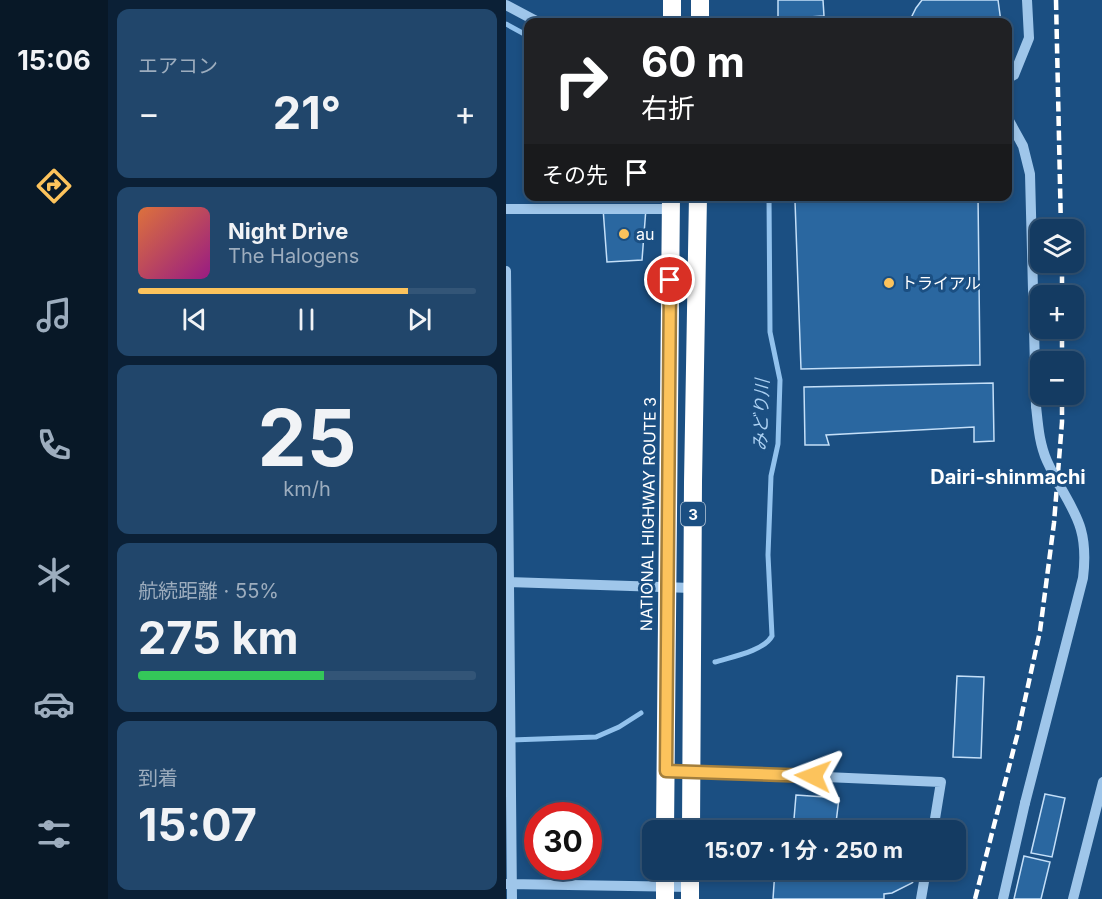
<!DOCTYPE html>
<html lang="ja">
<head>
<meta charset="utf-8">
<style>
	:root { --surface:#143b62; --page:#21466b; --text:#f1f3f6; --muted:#9dadbe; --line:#357; --accent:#fcc35c }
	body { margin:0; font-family:Inter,"Noto Sans JP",sans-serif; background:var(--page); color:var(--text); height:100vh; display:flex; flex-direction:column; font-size:22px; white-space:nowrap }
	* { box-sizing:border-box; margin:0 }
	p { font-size:20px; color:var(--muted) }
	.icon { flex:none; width:33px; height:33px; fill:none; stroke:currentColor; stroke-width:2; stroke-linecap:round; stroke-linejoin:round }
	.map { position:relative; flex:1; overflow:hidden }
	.drawer { display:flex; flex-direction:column; gap:9px; padding:9px; background:#0b2036; width:398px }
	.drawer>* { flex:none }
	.top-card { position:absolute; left:18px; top:18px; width:488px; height:183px; border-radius:12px; box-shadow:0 3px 9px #0003,0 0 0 2px var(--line); background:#202124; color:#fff; overflow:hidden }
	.tools { position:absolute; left:524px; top:219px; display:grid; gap:12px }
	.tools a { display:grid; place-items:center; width:54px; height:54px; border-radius:12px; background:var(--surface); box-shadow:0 3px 9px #0003,0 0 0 2px var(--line); font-size:30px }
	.speed { position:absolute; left:18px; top:802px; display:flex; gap:12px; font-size:30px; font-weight:700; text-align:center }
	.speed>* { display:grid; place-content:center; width:78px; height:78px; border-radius:50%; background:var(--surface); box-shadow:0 3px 9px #0003,0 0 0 2px var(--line); line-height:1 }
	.speed .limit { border:9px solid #d22; background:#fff; color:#111 }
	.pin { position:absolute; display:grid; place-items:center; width:51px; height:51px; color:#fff; margin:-26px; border:3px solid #fff; border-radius:50%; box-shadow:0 2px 6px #0007 }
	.me { position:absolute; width:66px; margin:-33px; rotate:273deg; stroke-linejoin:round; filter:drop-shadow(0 0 4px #0008) }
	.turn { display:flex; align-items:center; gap:21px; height:126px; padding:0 18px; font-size:27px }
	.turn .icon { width:78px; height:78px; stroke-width:2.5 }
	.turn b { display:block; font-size:42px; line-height:51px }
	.then { display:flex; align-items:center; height:57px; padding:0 18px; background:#0003; gap:12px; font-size:22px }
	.big { font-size:45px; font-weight:700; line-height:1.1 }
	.drawer .card { flex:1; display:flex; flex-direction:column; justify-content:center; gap:9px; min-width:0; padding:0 21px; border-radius:12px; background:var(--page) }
	.drawer .dial { align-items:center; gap:0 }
	.dial b { font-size:78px; line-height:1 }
	.song { display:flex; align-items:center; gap:18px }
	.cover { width:72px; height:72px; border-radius:9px; background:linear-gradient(135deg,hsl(20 70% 55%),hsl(310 70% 35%)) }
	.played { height:6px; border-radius:3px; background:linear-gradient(90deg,var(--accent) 80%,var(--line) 80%) }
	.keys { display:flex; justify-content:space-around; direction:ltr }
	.heat { display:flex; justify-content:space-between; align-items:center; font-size:33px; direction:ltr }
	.charge { height:9px; border-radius:4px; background:linear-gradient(90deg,#34c759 55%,var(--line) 0) }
	.trip { position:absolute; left:136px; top:820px; width:324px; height:60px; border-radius:12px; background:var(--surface); box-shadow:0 3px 9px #0003,0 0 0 2px var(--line); font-weight:700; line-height:60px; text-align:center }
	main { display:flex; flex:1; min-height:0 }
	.tab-bar { display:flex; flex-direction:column; width:108px; justify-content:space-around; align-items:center; background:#081827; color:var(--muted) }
	.tab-bar .icon { width:42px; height:42px }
	.tab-bar .active { color:var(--accent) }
	.tab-bar b { font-size:27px; color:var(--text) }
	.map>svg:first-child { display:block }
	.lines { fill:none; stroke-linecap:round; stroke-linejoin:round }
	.stream { stroke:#92c2ed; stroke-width:5 }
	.building { fill:#2a67a0; stroke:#c4dff8; stroke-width:1.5 }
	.minor { stroke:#9fc6ea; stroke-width:10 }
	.highway { stroke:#fff; stroke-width:18 }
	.rail { stroke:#fff; stroke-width:4.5; stroke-dasharray:10 4.5; stroke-linecap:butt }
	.minor-bridge { stroke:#9fc6ea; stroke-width:10 }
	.route-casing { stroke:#a47f3c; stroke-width:15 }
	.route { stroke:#fcc35c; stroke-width:10 }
	.poi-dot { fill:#fcc35c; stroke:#1b4f82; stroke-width:2 }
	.labels { text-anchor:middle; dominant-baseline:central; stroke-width:6; stroke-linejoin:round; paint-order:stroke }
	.shield { fill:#1b4f82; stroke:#bbcada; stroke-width:1.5 }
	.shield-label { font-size:15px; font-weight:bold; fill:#fff }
	.poi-label { font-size:16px; fill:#fff; stroke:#1b4f82; text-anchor:start }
	.street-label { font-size:16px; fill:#fff; stroke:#1b4f82 }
	.water-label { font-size:18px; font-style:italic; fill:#abd0f2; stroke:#1b4f82 }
	.quarter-label { font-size:20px; font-weight:bold; fill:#fff; stroke:#1b4f82 }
</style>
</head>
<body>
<main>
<nav class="tab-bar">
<b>15:06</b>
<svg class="icon active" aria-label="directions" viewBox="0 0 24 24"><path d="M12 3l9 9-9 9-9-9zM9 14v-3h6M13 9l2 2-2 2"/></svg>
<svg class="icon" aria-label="music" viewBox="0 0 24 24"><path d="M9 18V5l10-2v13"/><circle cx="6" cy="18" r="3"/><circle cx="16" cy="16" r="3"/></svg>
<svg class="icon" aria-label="phone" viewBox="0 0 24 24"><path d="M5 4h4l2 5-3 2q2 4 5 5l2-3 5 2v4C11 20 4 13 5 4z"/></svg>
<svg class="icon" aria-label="climate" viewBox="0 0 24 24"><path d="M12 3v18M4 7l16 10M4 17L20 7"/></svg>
<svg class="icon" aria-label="car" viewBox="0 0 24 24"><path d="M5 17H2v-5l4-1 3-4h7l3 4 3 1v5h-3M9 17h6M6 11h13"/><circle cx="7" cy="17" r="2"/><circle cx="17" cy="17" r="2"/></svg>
<svg class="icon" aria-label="filters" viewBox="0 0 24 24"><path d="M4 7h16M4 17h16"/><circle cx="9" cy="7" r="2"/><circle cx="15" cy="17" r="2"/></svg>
</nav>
<section class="drawer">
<div class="card"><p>エアコン</p>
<div class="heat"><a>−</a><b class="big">21°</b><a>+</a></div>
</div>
<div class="card">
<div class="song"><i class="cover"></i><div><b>Night Drive</b><p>The Halogens</p></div></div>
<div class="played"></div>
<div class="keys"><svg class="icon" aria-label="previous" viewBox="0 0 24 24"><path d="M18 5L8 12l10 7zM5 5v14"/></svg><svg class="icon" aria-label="pause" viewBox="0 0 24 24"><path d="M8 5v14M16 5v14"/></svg><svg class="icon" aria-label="next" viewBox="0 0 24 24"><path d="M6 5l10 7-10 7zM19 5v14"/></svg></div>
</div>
<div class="card dial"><b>25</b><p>km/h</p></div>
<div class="card"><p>航続距離 · 55%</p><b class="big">275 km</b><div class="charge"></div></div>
<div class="card"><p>到着</p><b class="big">15:07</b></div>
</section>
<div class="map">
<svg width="597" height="899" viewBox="0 0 597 899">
	<rect width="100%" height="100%" fill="#1b4f82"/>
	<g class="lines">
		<path class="stream" d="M0 24 22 36
			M263 196 264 332 274 380 272 444 265 476 262 555 266 636
			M209 662C225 657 258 651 266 636
			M5 740 90 737 113 727 135 713"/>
	</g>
	<path class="building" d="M272 0H317L318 16 272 19Z
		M416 0H492L495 22H403L410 8Z
		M379 196H472L474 365 295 369 289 201Z
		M97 208H140L136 260 101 262Z
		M487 383 488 441 468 442V427L320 435 323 445H299L298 387Z
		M451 676 478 677 475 758 447 757Z
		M539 794 559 798 546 857 525 853Z
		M290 795 333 798 329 831H287Z
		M374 824H388L403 831H359Z
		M518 856 544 862 535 899H508Z
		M269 870H415L414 874 406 883 386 893 378 894V899H267Z"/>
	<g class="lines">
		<path class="minor" d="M0 5 32 22
			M501 79 508 75 523 38 521 0
			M501 117 517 146 524 174 530 406
			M0 209H165
			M0 271 6 899
			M0 582 186 588
			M160 770 435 782 427 831
			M0 884 184 887
			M415 899 420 870
			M497 899 519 803
			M567 899 597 782"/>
		<path class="highway" d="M166 0V22
			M194 22V0
			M159 831 165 196
			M185 831 187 482 192 196
			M159 899V870
			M184 899V870"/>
		<path class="rail" d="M550 0 555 230
			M556 262V296
			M556 362V328
			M469 899 511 736 534 631 548 523 556 422V394"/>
		<path class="minor-bridge" d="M519 803 577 578C584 520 563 509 541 461 533 443 532 424 530 406"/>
	</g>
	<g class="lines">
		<g class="route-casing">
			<path id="route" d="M164 280 160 771 307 776"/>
		</g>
		<use href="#route" class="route"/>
	</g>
	<g class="poi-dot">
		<circle cx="118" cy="234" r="6"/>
		<circle cx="383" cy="283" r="6"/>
	</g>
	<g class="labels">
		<rect class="shield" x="175" y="502" width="24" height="24" rx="4.5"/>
		<g class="shield-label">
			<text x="187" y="514">3</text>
		</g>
		<g class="poi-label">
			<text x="130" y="234">au</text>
			<text x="395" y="283">トライアル</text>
		</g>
		<g class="street-label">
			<text transform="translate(142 514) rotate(-89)">NATIONAL HIGHWAY ROUTE 3</text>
		</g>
		<g class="water-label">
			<text transform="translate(255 415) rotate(-88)">みどり川</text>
		</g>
		<g class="quarter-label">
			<text x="502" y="477">Dairi-shinmachi</text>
		</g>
	</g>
</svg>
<div class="tools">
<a><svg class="icon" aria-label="layers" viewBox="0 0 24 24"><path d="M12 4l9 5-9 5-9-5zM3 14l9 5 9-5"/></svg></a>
<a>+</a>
<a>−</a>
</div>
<div class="speed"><div class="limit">30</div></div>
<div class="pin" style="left:164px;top:280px;background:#d93025"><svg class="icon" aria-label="arrive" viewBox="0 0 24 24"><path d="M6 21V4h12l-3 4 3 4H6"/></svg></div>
<svg class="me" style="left:307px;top:776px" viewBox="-20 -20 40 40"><path d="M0-17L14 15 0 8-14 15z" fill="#fcc35c" stroke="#fff" stroke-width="4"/></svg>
<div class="trip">15:07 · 1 分 · 250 m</div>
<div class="top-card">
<div class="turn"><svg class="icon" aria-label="right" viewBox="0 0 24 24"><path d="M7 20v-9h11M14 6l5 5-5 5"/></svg><div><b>60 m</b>右折</div></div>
<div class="then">その先<svg class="icon" aria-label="arrive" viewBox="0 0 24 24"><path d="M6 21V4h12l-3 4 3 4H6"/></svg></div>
</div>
</div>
</main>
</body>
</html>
